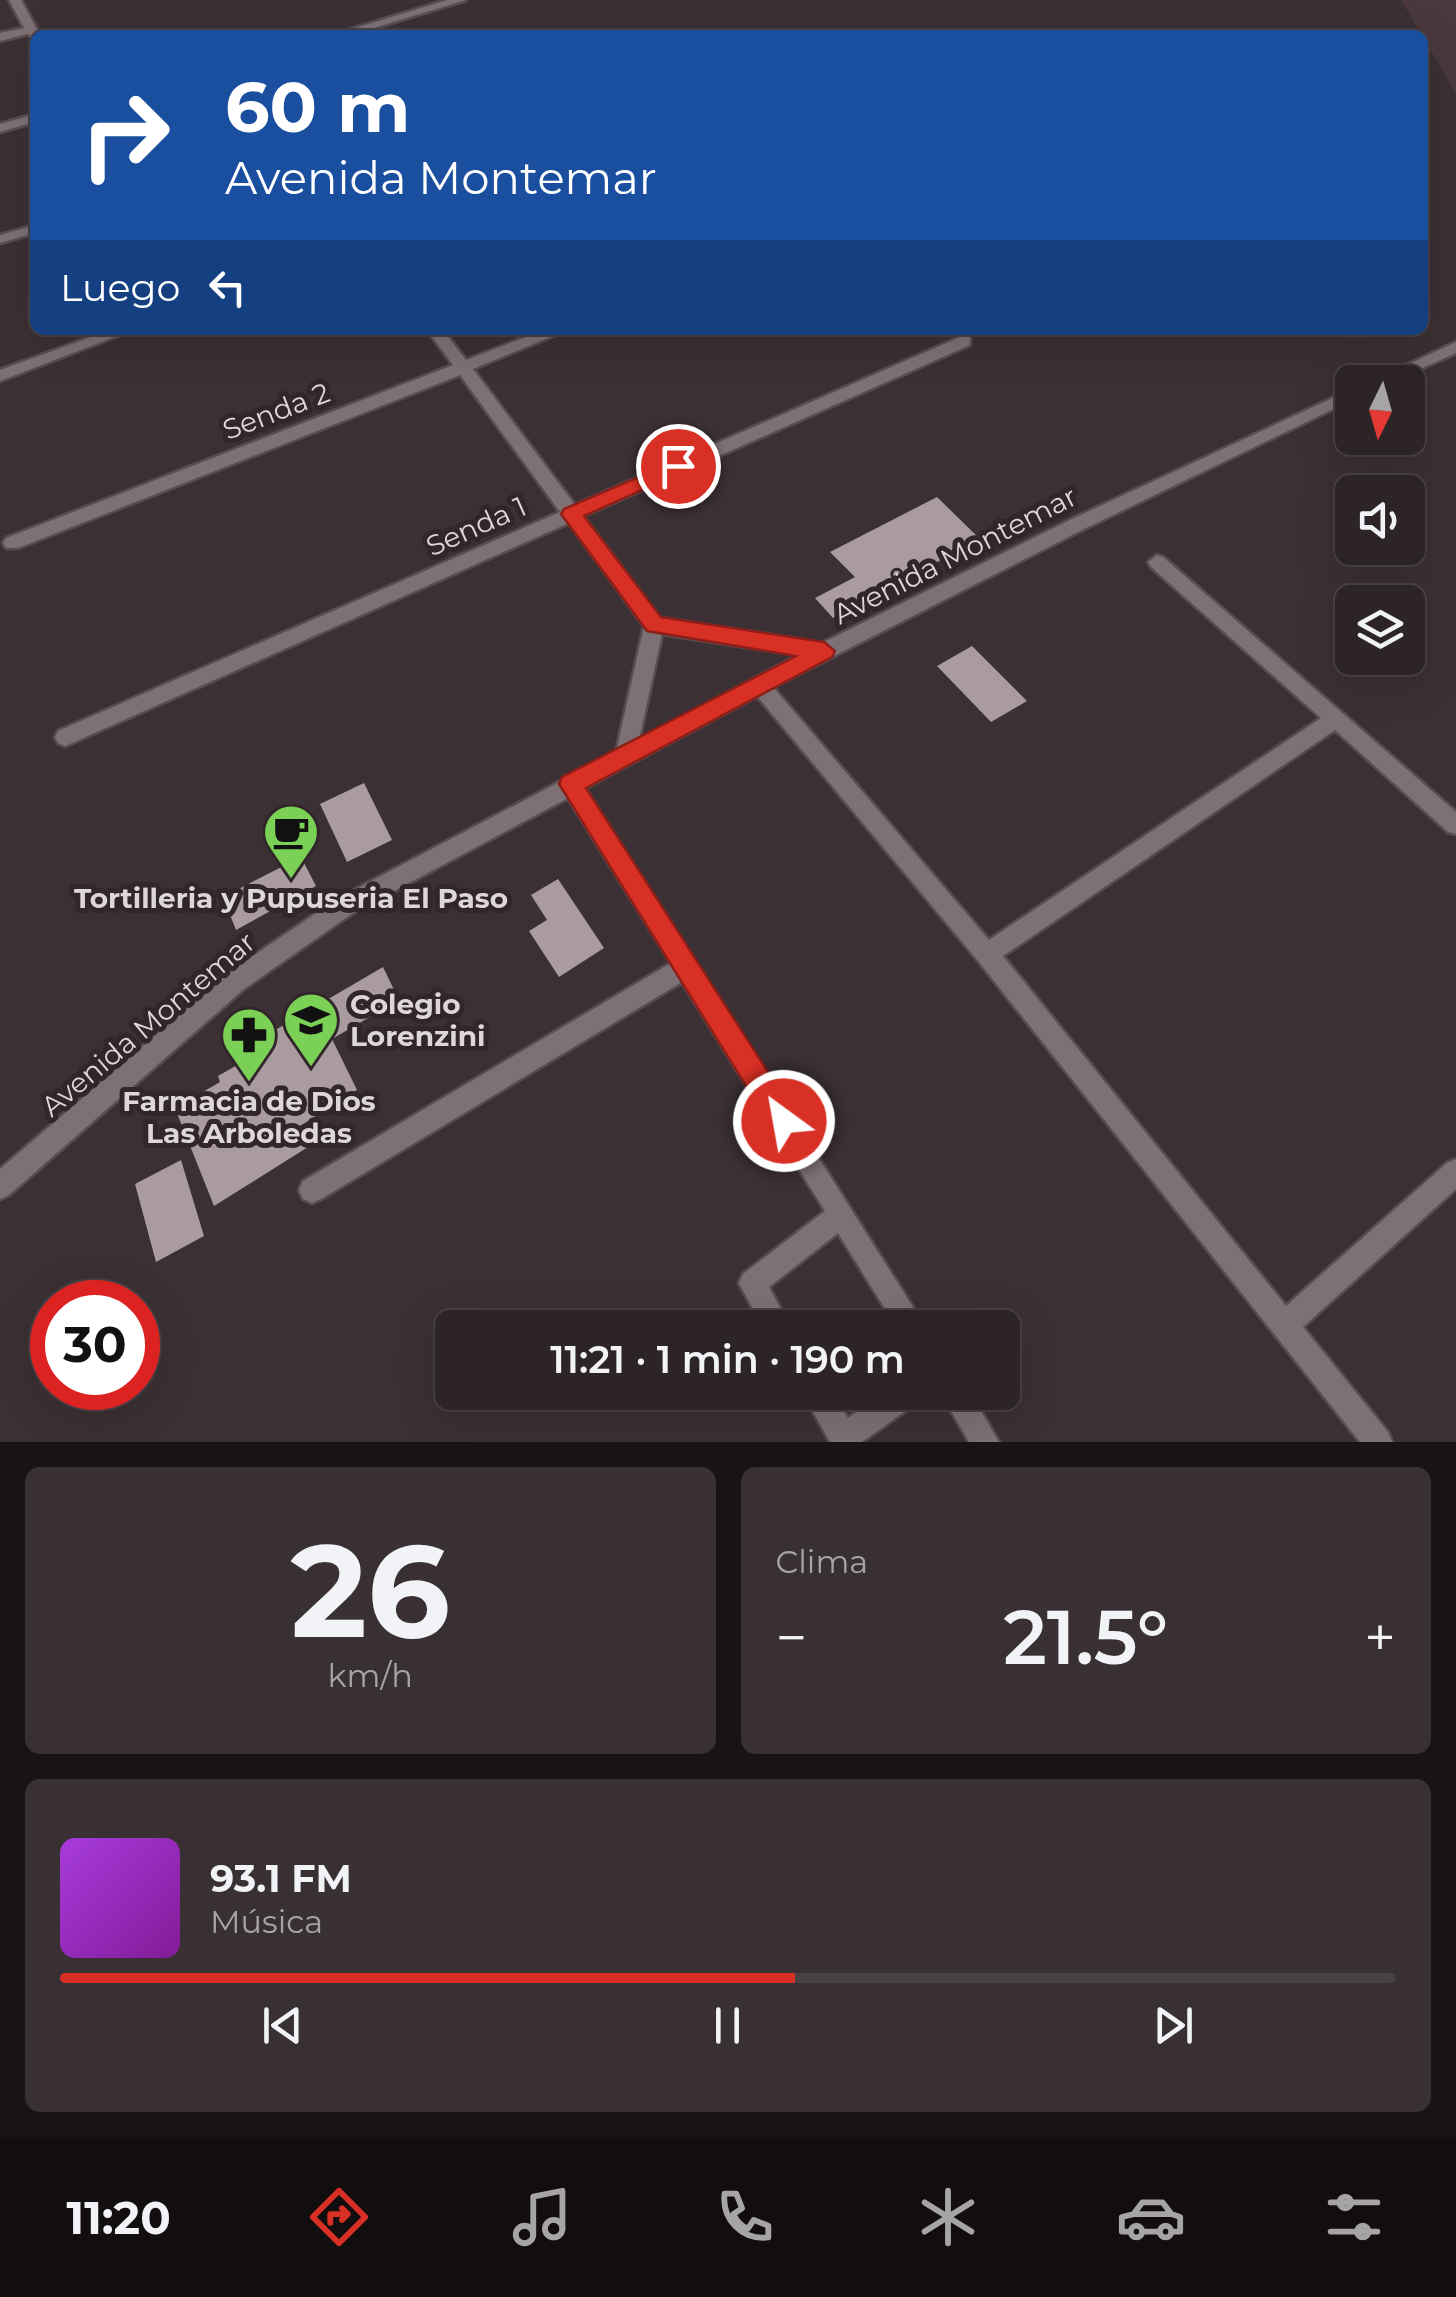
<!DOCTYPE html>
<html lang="es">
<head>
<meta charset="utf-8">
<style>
	:root { --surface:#2c2427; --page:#383033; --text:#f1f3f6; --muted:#a6a4a7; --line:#484144; --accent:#d93025 }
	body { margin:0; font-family:Montserrat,sans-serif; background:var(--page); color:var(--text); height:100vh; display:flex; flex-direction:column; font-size:38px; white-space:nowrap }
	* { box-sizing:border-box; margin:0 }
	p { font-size:32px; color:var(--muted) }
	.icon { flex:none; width:55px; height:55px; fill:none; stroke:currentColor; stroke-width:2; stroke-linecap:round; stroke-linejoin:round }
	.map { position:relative; height:1442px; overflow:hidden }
	.side { display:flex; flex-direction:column; gap:25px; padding:25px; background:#181415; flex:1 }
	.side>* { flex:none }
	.top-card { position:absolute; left:30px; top:30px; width:1398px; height:305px; border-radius:15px; box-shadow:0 10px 40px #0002,0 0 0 2px var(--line); background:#1a4fa0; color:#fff; overflow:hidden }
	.needle { width:65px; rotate:185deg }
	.fabs { position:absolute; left:1335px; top:365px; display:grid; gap:20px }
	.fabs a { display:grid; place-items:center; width:90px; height:90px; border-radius:15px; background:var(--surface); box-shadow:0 10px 40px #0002,0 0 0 2px var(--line); font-size:50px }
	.speed { position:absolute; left:30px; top:1280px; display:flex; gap:20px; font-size:50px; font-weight:700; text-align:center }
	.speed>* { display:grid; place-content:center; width:130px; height:130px; border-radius:50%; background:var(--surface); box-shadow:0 10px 40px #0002,0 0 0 2px var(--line); line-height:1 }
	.speed .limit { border:15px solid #d22; background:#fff; color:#111 }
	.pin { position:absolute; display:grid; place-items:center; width:85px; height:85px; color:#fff; margin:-42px; border:5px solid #fff; border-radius:50%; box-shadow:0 2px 10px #0007 }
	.me { position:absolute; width:110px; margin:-55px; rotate:328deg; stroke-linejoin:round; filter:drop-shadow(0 0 8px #0008) }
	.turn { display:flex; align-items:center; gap:35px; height:210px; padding:0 30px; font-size:45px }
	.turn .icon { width:130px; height:130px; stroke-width:2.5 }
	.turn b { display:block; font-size:70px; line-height:85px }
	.then { display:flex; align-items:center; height:95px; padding:0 30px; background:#0003; gap:20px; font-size:38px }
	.big { font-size:75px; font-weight:600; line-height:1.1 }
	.side .tile { flex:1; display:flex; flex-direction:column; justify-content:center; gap:15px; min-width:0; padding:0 35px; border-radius:15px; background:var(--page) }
	.side .dial { align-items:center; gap:0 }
	.dial b { font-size:130px; line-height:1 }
	.song { display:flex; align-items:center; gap:30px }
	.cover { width:120px; height:120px; border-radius:15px; background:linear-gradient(135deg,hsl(280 70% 55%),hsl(290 70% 35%)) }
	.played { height:10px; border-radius:5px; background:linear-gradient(90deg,var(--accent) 55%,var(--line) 55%) }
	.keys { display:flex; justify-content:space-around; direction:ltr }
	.heat { display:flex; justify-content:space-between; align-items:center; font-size:55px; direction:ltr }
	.side .tiles { flex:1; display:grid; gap:25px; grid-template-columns:1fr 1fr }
	.tile:last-child { grid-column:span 2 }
	.trip { position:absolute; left:435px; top:1310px; width:585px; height:100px; border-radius:15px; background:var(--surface); box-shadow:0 10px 40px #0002,0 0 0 2px var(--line); font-weight:600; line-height:100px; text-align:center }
	.tabs { display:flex; height:160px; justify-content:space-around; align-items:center; background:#120e10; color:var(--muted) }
	.tabs .icon { width:70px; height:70px }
	.tabs .active { color:var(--accent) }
	.tabs b { font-size:45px; color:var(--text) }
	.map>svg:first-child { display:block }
	.built { fill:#4a383e }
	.building { fill:#a99ba0 }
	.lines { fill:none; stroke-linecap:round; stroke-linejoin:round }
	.street-casing { stroke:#574d51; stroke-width:5 }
	.street { fill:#7d7175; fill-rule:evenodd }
	.route { fill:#d93025; stroke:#8d1f18; stroke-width:2.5 }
	.labels { text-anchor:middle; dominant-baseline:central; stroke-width:10; stroke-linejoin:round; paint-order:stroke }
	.street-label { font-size:28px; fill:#ded7d9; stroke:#31262a }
	.poi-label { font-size:28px; font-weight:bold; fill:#ded7d9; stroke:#31262a }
</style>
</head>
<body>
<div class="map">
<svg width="1456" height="1442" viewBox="0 0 1456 1442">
	<rect width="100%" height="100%" fill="#3b3034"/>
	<path class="built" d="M1401 0H1456V95L1422 35Z"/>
	<path class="building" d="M937 497 980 539 833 618 815 598 855 577 830 552Z
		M972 646 1027 701 991 722 937 666Z
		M364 783 392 840 347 862 320 804Z
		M301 857 316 886 236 930 223 897Z
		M558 879 604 948 559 977 529 931 547 920 531 895Z
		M383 967 399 1000 332 1039 357 1090 300 1126 308 1147 214 1206 175 1108 220 1082 218 1076 265 1049 260 1039Z
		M181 1160 204 1236 156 1262 135 1184Z"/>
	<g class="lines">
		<g class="street-casing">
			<path id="street" d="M9 0H21L40 35H35V41L28 34 0 41V33L24 28Z
				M447 0H466L351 35H332Z
				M35 114V122L0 132V124Z
				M35 225V233L0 243V235Z
				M110 330H133L0 381V370Z
				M427 330H443L466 360 544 330H567L473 369 575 505 960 337H970V345L583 516 660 618 822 643 1072 519 1352 389V400L1084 529 773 687 989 940 1321 718 1151 567 1148 562 1157 555 1163 557 1456 812V834L1448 832 1335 730 1003 956 1286 1306 1447 1163 1456 1159V1189L1303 1327 1388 1432 1392 1442H1360L979 962 757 696 585 788 926 1328H897L838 1233 769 1287 791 1328H763L739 1283 743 1274 825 1211 682 982 321 1199 312 1203 303 1199 299 1190 303 1181 671 963 568 798 353 913 244 989 9 1195 0 1199V1169L228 973 337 899 616 752 644 626 569 523 72 743 65 746 58 743 55 737 58 731 560 512 460 375 18 548H6L3 543 6 538 453 365ZM662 634 799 655 639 740Z
				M1456 342V353L1391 382H1370Z
				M802 1392H832L848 1418 884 1392H922L918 1402 862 1442H830Z
				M940 1392H970L999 1442H969Z"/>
		</g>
		<use href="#street" class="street"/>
	</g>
	<path class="route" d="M678 460 685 462V471L584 516 661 617 824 642 835 651 832 657 586 788 793 1111 798 1121 793 1131 784 1135 774 1131 559 784 562 777 796 656 647 631 561 514 564 509Z"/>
	<defs>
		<g id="cafe-pin" transform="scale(2.875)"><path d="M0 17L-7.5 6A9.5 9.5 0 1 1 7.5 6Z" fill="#7bd156" stroke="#31262a"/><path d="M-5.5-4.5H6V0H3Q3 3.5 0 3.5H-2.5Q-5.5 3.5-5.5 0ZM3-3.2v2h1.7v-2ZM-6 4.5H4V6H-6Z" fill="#111"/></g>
		<g id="school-pin" transform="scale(2.875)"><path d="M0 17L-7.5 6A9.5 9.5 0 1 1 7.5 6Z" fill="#7bd156" stroke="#31262a"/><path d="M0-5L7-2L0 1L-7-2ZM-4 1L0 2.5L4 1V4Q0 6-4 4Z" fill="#111"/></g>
		<g id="pharmacy-pin" transform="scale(2.875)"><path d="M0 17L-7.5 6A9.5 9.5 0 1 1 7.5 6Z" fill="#7bd156" stroke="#31262a"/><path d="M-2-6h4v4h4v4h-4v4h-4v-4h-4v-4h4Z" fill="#111"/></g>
	</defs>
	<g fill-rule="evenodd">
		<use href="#cafe-pin" x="291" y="832"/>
		<use href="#school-pin" x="311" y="1020"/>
		<use href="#pharmacy-pin" x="249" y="1035"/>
	</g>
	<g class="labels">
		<g class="street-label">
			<text transform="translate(276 411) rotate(-21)">Senda 2</text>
			<text transform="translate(476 526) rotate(-24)">Senda 1</text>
			<text transform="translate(955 555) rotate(-27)">Avenida Montemar</text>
			<text transform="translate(148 1024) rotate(-40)">Avenida Montemar</text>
		</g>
		<g class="poi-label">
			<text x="291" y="898">Tortilleria y Pupuseria El Paso</text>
			<text x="350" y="1004" text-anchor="start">Colegio<tspan x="350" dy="32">Lorenzini</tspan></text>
			<text x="249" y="1101">Farmacia de Dios<tspan x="249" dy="32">Las Arboledas</tspan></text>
		</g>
	</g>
</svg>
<div class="fabs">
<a><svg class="needle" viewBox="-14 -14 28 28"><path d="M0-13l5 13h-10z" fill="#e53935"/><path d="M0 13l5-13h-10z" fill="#a6a4a7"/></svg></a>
<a><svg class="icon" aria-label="sound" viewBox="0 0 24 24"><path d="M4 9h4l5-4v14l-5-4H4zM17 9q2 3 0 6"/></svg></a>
<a><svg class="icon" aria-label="layers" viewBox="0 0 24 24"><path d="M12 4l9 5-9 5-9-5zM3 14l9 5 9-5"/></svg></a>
</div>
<div class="speed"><div class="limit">30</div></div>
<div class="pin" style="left:678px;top:466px;background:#d93025"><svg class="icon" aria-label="arrive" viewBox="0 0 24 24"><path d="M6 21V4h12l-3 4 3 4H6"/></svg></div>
<svg class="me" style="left:784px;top:1121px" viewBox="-20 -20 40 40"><circle r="17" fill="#d93025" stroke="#fff" stroke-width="3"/><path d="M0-11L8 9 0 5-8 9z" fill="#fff"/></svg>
<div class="trip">11:21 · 1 min · 190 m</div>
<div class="top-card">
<div class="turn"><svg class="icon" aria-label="right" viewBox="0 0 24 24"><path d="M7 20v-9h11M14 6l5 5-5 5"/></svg><div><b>60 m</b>Avenida Montemar</div></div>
<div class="then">Luego<svg class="icon" aria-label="left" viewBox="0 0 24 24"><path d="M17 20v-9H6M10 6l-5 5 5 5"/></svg></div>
</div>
</div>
<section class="side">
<div class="tiles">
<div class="tile dial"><b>26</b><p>km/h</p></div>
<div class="tile"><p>Clima</p>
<div class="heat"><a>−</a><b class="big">21.5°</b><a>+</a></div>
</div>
<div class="tile">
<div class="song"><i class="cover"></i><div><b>93.1 FM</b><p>Música</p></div></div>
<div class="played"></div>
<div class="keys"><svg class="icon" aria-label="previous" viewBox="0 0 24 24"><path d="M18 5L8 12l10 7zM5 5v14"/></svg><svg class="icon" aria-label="pause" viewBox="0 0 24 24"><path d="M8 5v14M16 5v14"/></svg><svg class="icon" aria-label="next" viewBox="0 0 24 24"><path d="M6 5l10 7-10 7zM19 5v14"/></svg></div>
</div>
</div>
</section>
<nav class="tabs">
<b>11:20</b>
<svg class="icon active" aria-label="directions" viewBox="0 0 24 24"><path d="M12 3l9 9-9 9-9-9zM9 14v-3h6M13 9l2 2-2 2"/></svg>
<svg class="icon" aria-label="music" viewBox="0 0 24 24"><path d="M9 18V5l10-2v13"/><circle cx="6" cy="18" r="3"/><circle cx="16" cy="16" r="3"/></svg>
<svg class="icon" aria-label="phone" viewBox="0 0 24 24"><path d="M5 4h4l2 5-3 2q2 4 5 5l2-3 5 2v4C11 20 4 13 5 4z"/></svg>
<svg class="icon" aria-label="climate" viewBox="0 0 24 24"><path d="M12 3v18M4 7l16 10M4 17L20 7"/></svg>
<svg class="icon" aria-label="car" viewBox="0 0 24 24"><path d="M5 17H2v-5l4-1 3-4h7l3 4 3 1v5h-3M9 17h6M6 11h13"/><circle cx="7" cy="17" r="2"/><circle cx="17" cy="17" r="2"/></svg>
<svg class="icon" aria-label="filters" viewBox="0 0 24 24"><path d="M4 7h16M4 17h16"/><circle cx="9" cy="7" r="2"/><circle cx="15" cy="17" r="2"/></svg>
</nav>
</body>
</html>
